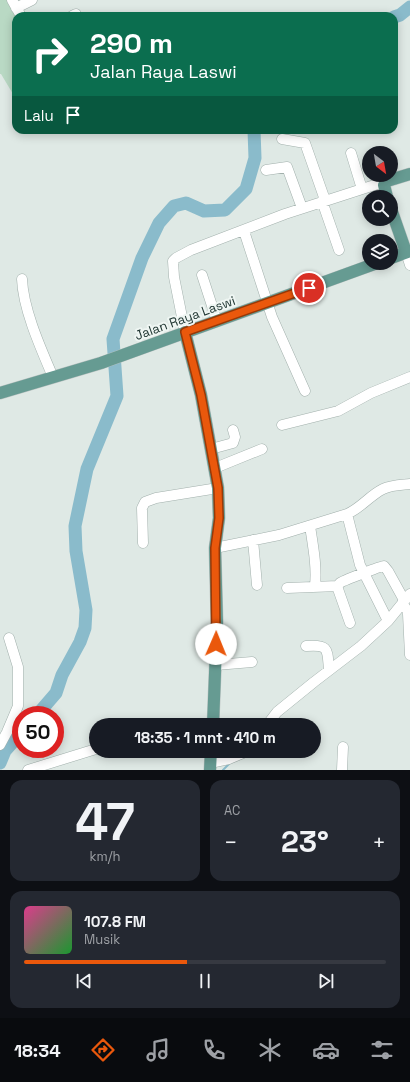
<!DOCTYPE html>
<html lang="id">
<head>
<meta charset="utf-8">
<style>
	:root { --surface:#171b24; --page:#242831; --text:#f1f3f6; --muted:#9ea1a6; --line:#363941; --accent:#ea580c }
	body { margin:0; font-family:"Space Grotesk",sans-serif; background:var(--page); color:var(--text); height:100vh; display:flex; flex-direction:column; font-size:15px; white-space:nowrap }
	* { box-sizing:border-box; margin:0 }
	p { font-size:13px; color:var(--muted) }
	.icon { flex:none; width:22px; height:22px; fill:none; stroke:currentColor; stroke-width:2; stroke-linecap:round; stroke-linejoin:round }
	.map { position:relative; height:770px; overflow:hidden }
	.drawer { display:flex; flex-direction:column; gap:10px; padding:10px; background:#0d0f14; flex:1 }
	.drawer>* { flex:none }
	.top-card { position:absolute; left:12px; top:12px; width:386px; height:122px; border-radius:12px; box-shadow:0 2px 10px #0003; background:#0b6e4f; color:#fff; overflow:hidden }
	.needle { width:26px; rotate:149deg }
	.fabs { position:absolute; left:362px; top:146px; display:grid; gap:8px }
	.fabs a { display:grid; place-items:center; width:36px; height:36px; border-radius:50%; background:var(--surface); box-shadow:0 2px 10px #0003; font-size:20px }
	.speed { position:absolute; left:12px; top:706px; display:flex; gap:8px; font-size:20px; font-weight:700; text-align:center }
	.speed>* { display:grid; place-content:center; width:52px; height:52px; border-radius:50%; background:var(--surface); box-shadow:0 2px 10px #0003; line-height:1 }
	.speed .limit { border:6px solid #d22; background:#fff; color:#111 }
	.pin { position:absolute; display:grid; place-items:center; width:34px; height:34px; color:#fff; margin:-17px; border:2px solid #fff; border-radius:50%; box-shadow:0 1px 4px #0007 }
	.me { position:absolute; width:44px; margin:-22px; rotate:1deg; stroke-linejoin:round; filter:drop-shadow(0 0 3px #0008) }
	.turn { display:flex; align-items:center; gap:14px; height:84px; padding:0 12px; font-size:18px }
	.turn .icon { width:52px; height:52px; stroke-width:2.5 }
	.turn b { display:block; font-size:28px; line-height:34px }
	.then { display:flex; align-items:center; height:38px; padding:0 12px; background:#0003; gap:8px; font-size:15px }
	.big { font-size:30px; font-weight:800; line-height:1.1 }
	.drawer .card { flex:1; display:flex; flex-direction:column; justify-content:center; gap:6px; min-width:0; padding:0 14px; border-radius:12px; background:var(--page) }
	.drawer .dial { align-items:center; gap:0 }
	.dial b { font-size:52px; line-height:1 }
	.song { display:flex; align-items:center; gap:12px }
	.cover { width:48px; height:48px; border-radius:6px; background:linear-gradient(135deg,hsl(330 70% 55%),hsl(130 70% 35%)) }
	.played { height:4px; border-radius:2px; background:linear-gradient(90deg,var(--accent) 45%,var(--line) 45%) }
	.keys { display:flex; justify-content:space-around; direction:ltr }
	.heat { display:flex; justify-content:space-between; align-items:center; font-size:22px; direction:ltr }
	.drawer .tiles { flex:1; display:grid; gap:10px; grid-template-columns:1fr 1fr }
	.card:last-child { grid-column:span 2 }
	.trip { position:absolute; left:89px; top:718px; width:232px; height:40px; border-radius:20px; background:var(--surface); box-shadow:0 2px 10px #0003; font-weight:800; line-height:40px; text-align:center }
	.tab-bar { display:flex; height:64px; justify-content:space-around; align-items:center; background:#090b0e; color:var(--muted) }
	.tab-bar .icon { width:28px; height:28px }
	.tab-bar .selected { color:var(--accent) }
	.tab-bar b { font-size:18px; color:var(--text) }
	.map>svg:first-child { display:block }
	.green { fill:#b9d9c4 }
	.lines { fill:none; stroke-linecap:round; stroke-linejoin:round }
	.stream { stroke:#8abbcb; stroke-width:2 }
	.river { stroke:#8abbcb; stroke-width:13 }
	.minor-casing { stroke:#a2b0ac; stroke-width:11 }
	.major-casing { stroke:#bcc3c2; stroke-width:13 }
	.minor { stroke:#fff; stroke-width:10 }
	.major { stroke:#669b92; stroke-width:12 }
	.route-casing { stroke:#983908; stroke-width:10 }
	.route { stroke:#ea580c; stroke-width:7 }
	.labels { text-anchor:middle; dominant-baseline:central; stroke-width:4; stroke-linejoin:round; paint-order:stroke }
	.street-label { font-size:13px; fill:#213733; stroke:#eff6f3 }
</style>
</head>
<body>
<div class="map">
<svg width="410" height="770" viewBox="0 0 410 770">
	<rect width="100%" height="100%" fill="#dfe9e5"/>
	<path class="green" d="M0 0H9L16 16V99L1 74H0Z"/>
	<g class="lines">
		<path class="stream" d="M250 755 255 751
			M223 770 229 764"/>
		<path class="river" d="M394 17 400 15 410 7
			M37 715 56 693 62 675 80 642 85 628 86 610 76 551 75 526 87 469 117 396 113 339 142 258 159 223 174 206 186 203 204 211 225 210 246 189 255 158 254 130
			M0 763 5 751 21 733"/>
		<g class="minor-casing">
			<path id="minor" d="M12 0 21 16
				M16 8 32 0
				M72 16 76 14
				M282 139 305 143 325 200
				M351 153 362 189
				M266 170 287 167 302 208
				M322 201 339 250
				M244 231 272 317 305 391
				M406 252 410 265
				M202 275 217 321
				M22 279C23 309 41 349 53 377
				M185 332 174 277 173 261 176 258 191 250 285 214 387 181
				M282 425 338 411 371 393 410 377
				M211 449 233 443 235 437 233 430
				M215 468 262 449
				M347 514 360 565 388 621
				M310 526C313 546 317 566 315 586
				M253 540 257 585
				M143 543 142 508 145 502 156 498 218 488
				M215 548 279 535 347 514C361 508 369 496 383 489 391 485 400 485 410 484
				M287 588 338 586
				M402 603 407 610 408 614 410 655
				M350 623 338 589C338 586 337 586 340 583 342 581 381 566 384 566L388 571 404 600
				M306 646C330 644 327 650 329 670
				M216 665 252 662
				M267 725 277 712 314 682 361 646 388 621 410 594
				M0 745 7 732 18 706V667L9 638
				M210 763 229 759 248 751
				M28 770 96 749
				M342 770 343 747"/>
		</g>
		<g class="major-casing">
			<path id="major" d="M387 197 384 185 387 181 410 174
				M391 209 406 252
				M391 258 410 251
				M185 332 201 395 218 488 219 518 215 548 217 622 213 725
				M0 393 101 363 377 263
				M210 770 211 751"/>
		</g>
		<use href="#minor" class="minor"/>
		<use href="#major" class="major"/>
	</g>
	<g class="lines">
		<g class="route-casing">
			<path id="route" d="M216 644 215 548 219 518 218 488 201 395 185 332 309 288"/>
		</g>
		<use href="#route" class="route"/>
	</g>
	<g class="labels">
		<g class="street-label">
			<text transform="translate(185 318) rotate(-20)">Jalan Raya Laswi</text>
		</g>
	</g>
</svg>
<div class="fabs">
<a><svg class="needle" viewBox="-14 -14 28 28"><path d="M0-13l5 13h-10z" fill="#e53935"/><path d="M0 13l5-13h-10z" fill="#9ea1a6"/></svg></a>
<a><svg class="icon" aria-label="search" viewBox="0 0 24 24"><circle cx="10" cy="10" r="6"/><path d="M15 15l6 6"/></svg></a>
<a><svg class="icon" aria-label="layers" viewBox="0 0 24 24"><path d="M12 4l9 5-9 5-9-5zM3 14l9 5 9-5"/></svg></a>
</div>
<div class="speed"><div class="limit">50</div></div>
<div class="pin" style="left:309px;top:288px;background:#d93025"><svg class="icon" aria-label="arrive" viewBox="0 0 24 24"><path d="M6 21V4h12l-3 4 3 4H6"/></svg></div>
<svg class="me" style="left:216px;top:644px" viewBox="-20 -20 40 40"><circle r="19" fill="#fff"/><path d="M0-13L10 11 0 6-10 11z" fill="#ea580c"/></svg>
<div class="trip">18:35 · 1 mnt · 410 m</div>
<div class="top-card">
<div class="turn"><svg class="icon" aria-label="right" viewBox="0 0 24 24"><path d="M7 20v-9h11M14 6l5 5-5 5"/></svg><div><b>290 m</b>Jalan Raya Laswi</div></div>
<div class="then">Lalu<svg class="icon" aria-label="arrive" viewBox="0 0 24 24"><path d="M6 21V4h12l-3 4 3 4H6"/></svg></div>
</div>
</div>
<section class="drawer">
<div class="tiles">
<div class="card dial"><b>47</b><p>km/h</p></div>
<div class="card"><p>AC</p>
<div class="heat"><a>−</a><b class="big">23°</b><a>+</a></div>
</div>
<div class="card">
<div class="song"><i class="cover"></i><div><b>107.8 FM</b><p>Musik</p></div></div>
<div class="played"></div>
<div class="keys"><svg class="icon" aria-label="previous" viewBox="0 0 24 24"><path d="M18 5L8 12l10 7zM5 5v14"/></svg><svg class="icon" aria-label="pause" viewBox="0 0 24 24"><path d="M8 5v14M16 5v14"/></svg><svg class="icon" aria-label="next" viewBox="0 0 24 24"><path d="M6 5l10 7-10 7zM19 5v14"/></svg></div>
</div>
</div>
</section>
<nav class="tab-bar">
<b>18:34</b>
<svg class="icon selected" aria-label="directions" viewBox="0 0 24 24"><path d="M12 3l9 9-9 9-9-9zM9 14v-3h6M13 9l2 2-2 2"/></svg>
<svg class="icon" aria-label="music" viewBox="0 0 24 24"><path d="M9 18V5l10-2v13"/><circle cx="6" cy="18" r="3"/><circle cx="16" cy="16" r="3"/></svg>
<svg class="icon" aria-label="phone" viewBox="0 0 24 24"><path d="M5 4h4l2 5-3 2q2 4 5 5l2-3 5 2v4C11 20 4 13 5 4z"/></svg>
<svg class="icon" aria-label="climate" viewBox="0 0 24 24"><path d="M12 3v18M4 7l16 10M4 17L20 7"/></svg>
<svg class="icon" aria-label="car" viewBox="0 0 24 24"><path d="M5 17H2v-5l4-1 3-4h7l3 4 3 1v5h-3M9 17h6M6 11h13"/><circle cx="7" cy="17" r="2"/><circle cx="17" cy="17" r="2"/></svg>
<svg class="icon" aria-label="filters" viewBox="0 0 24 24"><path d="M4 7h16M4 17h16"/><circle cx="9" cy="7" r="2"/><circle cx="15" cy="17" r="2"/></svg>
</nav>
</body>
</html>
